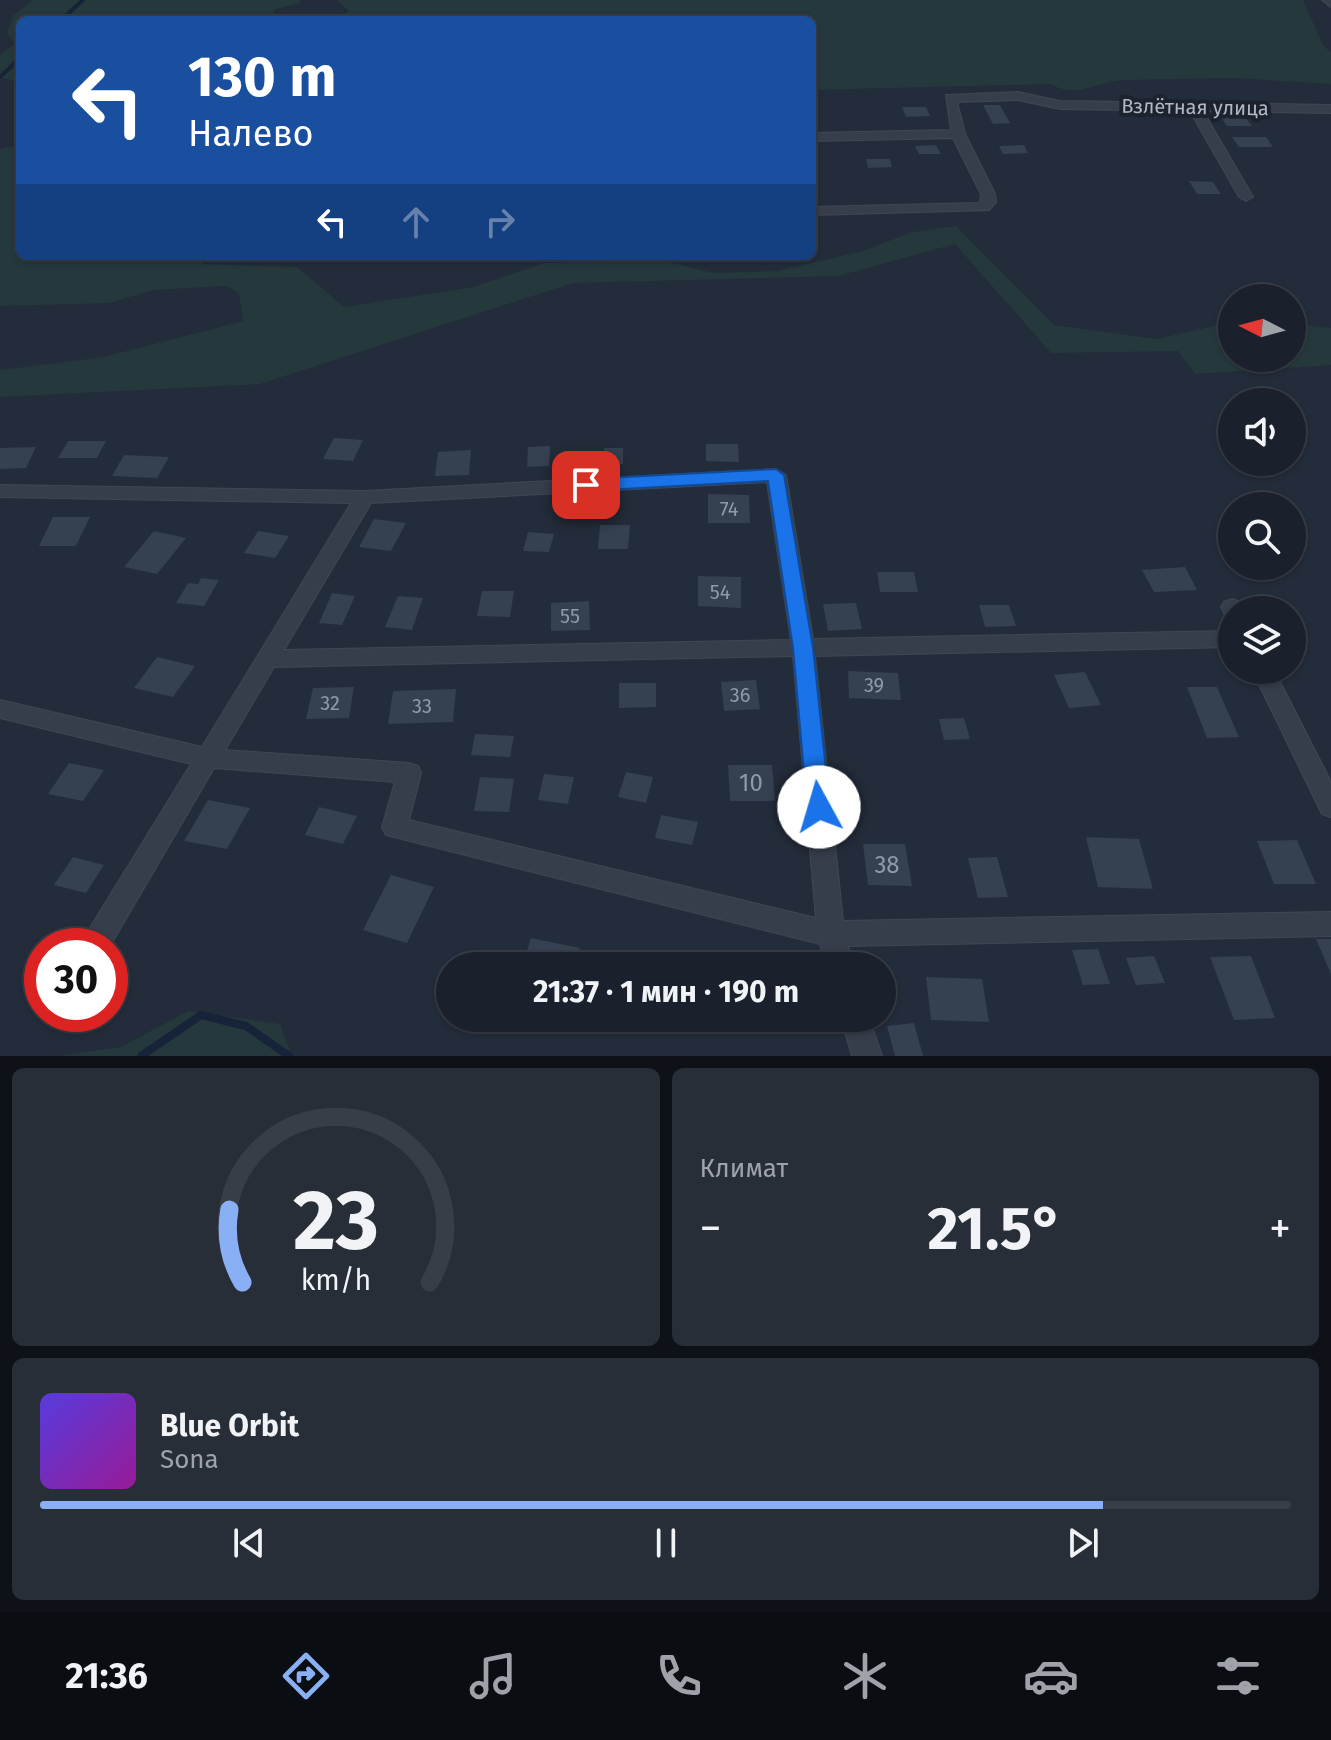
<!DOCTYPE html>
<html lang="ru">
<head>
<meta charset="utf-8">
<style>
	:root { --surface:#1a212c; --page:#272e38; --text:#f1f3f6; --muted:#9fa3a9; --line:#383e48; --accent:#89aff5 }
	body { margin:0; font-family:"Fira Sans",sans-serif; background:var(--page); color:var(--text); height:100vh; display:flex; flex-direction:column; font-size:30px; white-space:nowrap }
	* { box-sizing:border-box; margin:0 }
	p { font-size:26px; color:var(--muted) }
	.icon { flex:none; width:44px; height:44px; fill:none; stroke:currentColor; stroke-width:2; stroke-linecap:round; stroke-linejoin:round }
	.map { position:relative; height:1056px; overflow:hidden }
	.sheet { display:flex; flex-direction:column; gap:12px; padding:12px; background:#0e1218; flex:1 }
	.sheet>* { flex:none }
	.guide { position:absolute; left:16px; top:16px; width:800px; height:244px; border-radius:12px; box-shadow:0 2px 6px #0004,0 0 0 2px var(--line); background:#1a4fa0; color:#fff; overflow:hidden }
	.needle { width:52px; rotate:276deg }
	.buttons { position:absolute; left:1218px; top:284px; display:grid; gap:16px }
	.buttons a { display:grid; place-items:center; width:88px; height:88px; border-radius:50%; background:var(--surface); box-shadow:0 2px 6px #0004,0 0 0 2px var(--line); font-size:40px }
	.speed { position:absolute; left:24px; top:928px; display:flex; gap:16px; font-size:40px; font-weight:700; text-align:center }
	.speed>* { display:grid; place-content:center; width:104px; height:104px; border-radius:50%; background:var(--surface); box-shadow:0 2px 6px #0004,0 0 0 2px var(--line); line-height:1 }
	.speed .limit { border:12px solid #d22; background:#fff; color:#111 }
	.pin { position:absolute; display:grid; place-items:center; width:68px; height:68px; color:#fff; margin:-34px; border-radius:16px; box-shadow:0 4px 12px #0006 }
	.me { position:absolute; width:88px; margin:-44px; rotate:354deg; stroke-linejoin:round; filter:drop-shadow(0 0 6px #0008) }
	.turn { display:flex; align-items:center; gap:28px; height:168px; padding:0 40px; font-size:36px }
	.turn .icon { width:104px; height:104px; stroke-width:2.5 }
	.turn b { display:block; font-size:56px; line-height:68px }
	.lanes { display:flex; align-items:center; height:76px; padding:0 40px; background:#0003; justify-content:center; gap:40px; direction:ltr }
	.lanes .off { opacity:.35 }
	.big { font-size:60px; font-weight:700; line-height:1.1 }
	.sheet .widget { flex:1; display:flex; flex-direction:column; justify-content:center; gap:12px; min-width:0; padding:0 28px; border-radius:12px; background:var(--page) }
	.sheet .dial { align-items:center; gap:0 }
	.dial svg { height:208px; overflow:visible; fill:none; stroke:var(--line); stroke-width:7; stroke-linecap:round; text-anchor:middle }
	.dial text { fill:var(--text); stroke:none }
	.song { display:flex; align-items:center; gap:24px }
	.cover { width:96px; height:96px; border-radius:12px; background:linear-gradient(135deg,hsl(250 70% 55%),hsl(300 70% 35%)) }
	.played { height:8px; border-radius:4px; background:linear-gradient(90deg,var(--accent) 85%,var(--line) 85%) }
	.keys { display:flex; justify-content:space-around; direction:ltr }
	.heat { display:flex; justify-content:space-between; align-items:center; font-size:44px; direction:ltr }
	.sheet .tiles { flex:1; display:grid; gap:12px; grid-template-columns:1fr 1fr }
	.widget:last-child { grid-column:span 2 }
	.trip { position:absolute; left:436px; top:952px; width:460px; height:80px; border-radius:40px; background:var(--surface); box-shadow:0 2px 6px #0004,0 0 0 2px var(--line); font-weight:700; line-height:80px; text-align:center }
	.tabs { display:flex; height:128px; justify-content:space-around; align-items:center; background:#0a0d12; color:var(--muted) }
	.tabs .icon { width:56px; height:56px }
	.tabs .current { color:var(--accent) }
	.tabs b { font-size:36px; color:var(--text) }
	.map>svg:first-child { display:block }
	.green { fill:#25383b }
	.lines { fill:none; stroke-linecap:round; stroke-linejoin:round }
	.stream-far1 { stroke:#172338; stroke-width:4 }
	.stream { stroke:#172338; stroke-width:8 }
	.building { fill:#354050 }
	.minor-casing { stroke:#404754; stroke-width:2 }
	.minor { fill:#373e4b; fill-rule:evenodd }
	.route { fill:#1a73e8; stroke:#114b97; stroke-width:2 }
	.labels { text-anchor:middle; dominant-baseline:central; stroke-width:8; stroke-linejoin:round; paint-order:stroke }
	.far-street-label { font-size:20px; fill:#b2b9c6; stroke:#1c232f }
	.number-label { font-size:20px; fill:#9199a7 }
	.near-number-label { font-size:24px; fill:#9199a7 }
</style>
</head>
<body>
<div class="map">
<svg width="1331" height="1056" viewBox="0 0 1331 1056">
	<rect width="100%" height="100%" fill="#232c3a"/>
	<path class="green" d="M33 0H300V3L273 10 275 20H20V82L0 77V55L15 44 7 33 13 16Z
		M337 0H1303L1323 45 1331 53V84L1235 78 1124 80C1097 81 1077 100 1051 84L812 90V20H333L349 11Z
		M20 145V256H204L202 264 297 267 344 307 473 287 544 263 665 261 713 273 777 271 863 251 912 232 956 226 1054 325 1156 339 1232 322V358H1292V324L1331 328V365L1195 374 1178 351 1051 353 955 244 838 276 573 283 260 384 0 397V370L104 357 243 321 239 293 226 286 153 290 110 303 0 306V149Z
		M188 1011 280 1024 292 1056H57L121 1047Z"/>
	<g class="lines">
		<path class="stream-far1" d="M61 20 83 0
			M0 77 20 58"/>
		<path class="stream" d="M141 1056 201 1015 246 1026 289 1056"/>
	</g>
	<path class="building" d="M983 105H1000L1010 123 993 124Z
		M902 107H926L930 116 906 117Z
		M1221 117H1245L1252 126H1227Z
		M1232 137H1266L1273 147H1239Z
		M936 145 941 154H919L915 146Z
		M1024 145 1028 153 1003 154 999 146Z
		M866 159H890L892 167 868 168Z
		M1189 181 1213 182 1221 194H1197Z
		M334 438 363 440 353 461 323 459Z
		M68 441H106L97 458H58Z
		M706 444H738L739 462 706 461Z
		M550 446 549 466 527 467 528 447Z
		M36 447 26 468 0 469V448Z
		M604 448H623V464H603Z
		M471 450 469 475 435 476 438 452Z
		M124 455 169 457 157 478 112 476Z
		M708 494 749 495 750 523H708Z
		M53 517H90L76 546H39Z
		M374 519 406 523 391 551 359 547Z
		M600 525H630L628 549H598Z
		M154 531 186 538 157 574 124 567Z
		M258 531 289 536 275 558 244 553Z
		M528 532 554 534 549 552 523 551Z
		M1185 567 1197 590 1154 592 1142 570Z
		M877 572H914L918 592H880Z
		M698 576 741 577V608L698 606Z
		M201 578 219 580 204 606 176 603 188 583 198 584Z
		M482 591H514L510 617 477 616Z
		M332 593 355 596 342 625 319 623Z
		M398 596 423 598 412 630 385 627Z
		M589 601 590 630 551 631V603Z
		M856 603 862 629 828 631 823 604Z
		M979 605H1009L1016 626 985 627Z
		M157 657 195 666 173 697 134 688Z
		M848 671 898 673 901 700 849 698Z
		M1085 672 1101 705 1069 708 1054 675Z
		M756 680 760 709 724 711 721 682Z
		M619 683H656V707L619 708Z
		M354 687 349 718 306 719 313 688Z
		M1187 687H1217L1239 737 1207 738Z
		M456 689 453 722 388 724 393 691Z
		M964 718 970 739 944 740 939 719Z
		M475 734 514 736 510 757 471 755Z
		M69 763 104 770 83 801 48 794Z
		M728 765H772L775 801H730Z
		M626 772 653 777 646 803 618 797Z
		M544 774 574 777 568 804 538 800Z
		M480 777 514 779 509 812 474 811Z
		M208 800 250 808 227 849 184 841Z
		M319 807 357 816 343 844 305 835Z
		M661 815 698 822 692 845 655 838Z
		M1086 837 1139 839 1153 889 1098 887Z
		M1297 840 1316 884H1274L1257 841Z
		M863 844H905L912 886 868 885Z
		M73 857 104 865 86 893 54 885Z
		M997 857 1008 897 978 898 968 858Z
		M391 875 434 887 407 943 363 930Z
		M531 938 580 948 575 966H522Z
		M1316 939H1331V974Z
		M1098 949 1110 984 1083 985 1072 950Z
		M1154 956 1165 983 1136 985 1126 958Z
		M1251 956 1275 1018 1234 1020 1210 957Z
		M926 977 982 979 989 1022 931 1020Z
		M600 1018H648L643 1032Z
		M914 1023 923 1056H895L887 1026Z"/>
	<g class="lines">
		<g class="minor-casing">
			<path id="minor" d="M1322 0H1331V7Z
				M1018 92 1060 101 1331 105V113L1203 111 1253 197 1246 201 1239 197 1190 111 1060 109 1018 100 957 102 965 134 995 194 996 202 989 210 812 215V207L980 203 981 194 953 138 812 141V133L951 130 946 95Z
				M776 469 786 475 813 639 1232 631V647L815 656 843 921 1331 912V936L848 946 854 966H826L820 944 386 835 382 827 395 782 214 768 110 946H90L87 937 90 928 191 764 0 718V700L202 747 351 503 0 497V485L365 491ZM767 482 791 640 284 650 371 503ZM793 656 816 918 409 820 421 773 418 766 409 763 225 750 274 667Z
				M1232 599 1240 602 1245 610H1232V617L1226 616 1221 607 1224 602Z
				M1252 670H1274L1331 782V817L1322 814Z
				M841 1018H869L882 1056H852Z"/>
		</g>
		<use href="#minor" class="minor"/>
	</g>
	<path class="route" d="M776 469 784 475 813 648 830 807 827 814H811L807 807 793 648 768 481 586 491 577 485 586 479Z"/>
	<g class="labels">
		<g class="far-street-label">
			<text transform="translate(1195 107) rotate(1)">Взлётная улица</text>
		</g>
		<g class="number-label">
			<text x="729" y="509">74</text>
			<text x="720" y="592">54</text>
			<text x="570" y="616">55</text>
			<text x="874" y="685">39</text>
			<text x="740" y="695">36</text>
			<text x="330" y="703">32</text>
			<text x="422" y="706">33</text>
		</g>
		<g class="near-number-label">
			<text x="751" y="783">10</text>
			<text x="887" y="865">38</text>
		</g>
	</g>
</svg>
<div class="buttons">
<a><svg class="needle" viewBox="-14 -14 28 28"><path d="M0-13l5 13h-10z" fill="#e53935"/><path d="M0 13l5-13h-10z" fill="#9fa3a9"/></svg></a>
<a><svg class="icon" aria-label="sound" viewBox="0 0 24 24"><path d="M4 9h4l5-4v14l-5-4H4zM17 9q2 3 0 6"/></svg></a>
<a><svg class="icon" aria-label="search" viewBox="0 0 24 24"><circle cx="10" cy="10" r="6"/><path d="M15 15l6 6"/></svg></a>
<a><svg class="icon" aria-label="layers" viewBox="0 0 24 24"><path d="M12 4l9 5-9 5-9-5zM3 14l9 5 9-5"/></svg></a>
</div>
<div class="speed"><div class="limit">30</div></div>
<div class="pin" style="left:586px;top:485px;background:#d93025"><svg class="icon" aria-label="arrive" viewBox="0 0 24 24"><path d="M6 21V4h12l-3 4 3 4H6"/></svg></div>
<svg class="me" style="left:819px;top:807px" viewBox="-20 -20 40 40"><circle r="19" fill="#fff"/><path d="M0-13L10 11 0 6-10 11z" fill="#1a73e8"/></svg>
<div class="trip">21:37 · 1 мин · 190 m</div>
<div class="guide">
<div class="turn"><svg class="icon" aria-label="left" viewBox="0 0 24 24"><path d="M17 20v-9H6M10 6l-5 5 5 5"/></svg><div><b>130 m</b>Налево</div></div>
<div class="lanes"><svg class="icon" aria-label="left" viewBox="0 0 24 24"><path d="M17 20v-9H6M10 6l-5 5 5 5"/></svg><svg class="icon off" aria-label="ahead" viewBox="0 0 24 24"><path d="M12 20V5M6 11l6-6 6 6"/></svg><svg class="icon off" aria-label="right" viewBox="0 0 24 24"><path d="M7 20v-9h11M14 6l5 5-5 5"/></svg></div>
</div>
</div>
<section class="sheet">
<div class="tiles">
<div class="widget dial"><svg viewBox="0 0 100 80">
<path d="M14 69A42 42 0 1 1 86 69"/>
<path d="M14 69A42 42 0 0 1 9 41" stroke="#89aff5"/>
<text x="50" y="56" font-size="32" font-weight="700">23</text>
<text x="50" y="72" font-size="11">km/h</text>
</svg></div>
<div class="widget"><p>Климат</p>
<div class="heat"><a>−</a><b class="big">21.5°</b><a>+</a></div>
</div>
<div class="widget">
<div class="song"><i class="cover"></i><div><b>Blue Orbit</b><p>Sona</p></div></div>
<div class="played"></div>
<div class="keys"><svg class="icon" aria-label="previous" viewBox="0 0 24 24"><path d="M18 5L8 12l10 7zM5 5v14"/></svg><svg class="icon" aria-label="pause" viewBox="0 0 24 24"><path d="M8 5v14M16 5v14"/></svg><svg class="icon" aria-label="next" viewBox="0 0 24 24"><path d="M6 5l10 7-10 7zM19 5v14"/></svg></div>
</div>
</div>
</section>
<nav class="tabs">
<b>21:36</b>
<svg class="icon current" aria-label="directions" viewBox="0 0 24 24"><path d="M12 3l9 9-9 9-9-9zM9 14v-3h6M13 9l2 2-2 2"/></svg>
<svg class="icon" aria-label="music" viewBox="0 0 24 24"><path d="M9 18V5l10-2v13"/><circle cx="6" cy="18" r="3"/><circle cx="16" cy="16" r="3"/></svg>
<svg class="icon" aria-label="phone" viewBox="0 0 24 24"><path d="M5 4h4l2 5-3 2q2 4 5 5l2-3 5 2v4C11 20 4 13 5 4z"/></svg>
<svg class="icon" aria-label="climate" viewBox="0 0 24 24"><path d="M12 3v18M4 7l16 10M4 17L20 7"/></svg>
<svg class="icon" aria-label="car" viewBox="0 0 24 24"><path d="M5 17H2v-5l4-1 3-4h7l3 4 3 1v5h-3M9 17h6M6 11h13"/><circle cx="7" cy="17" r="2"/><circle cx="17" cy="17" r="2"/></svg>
<svg class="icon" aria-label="filters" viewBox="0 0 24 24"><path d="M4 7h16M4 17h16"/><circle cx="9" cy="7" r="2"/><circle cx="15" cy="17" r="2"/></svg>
</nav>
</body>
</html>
